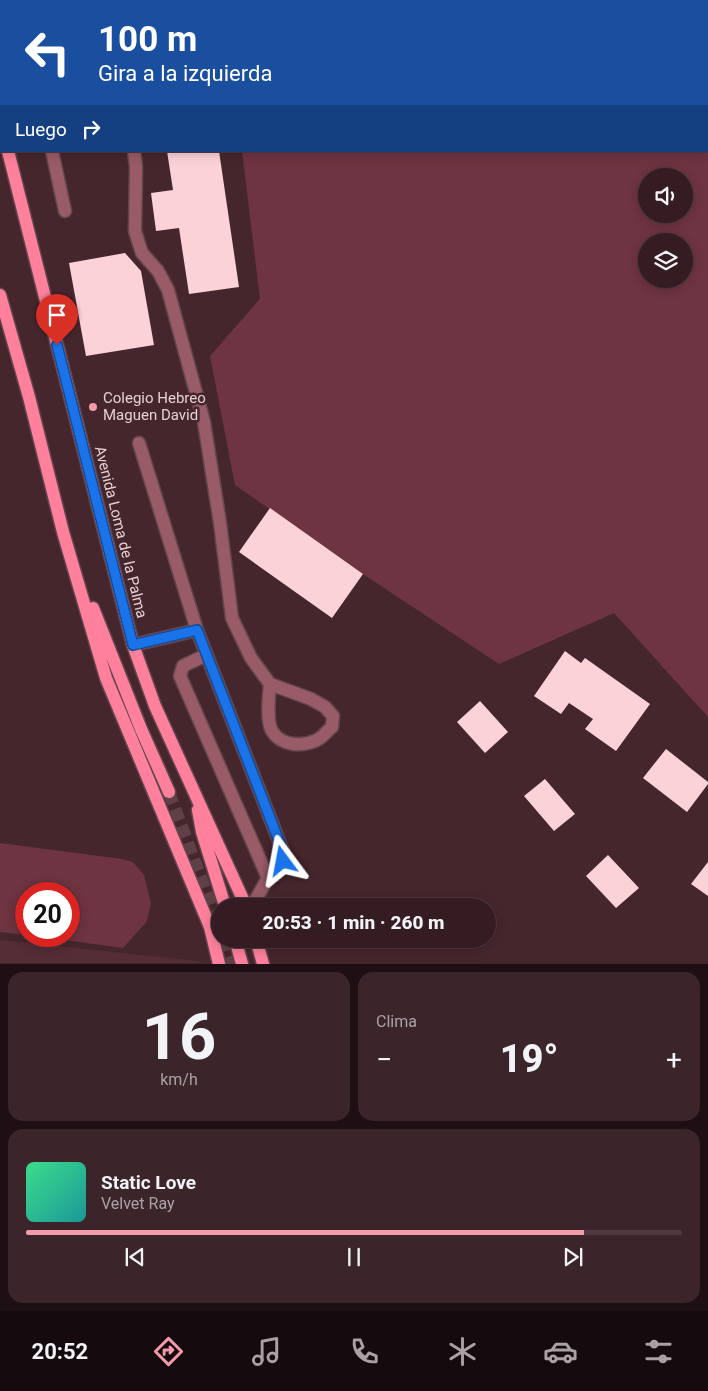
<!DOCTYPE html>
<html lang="es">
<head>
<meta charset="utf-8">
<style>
	:root { --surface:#341c22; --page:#3c252a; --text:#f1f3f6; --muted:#a9a1a5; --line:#4e3a40; --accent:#f39aab }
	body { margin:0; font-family:Roboto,sans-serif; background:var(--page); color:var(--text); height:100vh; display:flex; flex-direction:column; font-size:19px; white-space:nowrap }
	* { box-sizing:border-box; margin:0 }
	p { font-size:16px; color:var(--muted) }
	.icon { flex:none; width:28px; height:28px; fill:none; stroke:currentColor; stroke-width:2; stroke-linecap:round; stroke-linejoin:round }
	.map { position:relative; height:964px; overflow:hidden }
	.side { display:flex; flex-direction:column; gap:8px; padding:8px; background:#1d0f13; flex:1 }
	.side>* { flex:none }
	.top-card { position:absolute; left:0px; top:0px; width:709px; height:152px; box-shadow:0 2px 12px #0003,0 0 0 1px var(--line); background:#1a4fa0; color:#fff; overflow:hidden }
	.controls { position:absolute; left:638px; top:168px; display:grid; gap:10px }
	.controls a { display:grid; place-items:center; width:55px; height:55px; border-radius:50%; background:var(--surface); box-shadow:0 2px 12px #0003,0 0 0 1px var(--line); font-size:25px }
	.speed { position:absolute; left:15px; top:882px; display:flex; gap:10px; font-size:25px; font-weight:700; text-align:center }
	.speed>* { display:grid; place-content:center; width:65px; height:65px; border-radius:50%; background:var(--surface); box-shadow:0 2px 12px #0003,0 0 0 1px var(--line); line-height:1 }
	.speed .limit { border:8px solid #d22; background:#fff; color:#111 }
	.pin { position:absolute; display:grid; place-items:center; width:42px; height:42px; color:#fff; margin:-51px -21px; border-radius:50% 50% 50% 0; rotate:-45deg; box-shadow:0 0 5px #0007 }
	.pin .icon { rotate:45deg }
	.me { position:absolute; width:55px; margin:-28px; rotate:347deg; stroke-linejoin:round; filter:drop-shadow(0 0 4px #0008) }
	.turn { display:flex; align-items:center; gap:18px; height:105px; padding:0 15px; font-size:22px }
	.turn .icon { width:65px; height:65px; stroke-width:2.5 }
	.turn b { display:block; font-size:35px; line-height:42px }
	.then { display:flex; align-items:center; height:48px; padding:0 15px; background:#0003; gap:10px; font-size:19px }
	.big { font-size:38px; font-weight:800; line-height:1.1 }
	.side .tile { flex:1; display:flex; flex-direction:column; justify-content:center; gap:8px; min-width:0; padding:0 18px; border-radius:15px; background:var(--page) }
	.side .dial { align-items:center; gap:0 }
	.dial b { font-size:65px; line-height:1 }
	.song { display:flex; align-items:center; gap:15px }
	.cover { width:60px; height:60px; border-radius:8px; background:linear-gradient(135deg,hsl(150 70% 55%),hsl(180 70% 35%)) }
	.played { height:5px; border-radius:2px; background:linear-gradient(90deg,var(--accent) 85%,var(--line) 85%) }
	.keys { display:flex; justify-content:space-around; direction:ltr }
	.heat { display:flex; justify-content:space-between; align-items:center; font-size:28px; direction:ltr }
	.side .tiles { flex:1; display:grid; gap:8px; grid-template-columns:1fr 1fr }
	.tile:last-child { grid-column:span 2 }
	.trip { position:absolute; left:211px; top:898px; width:285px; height:50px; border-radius:25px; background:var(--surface); box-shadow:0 2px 12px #0003,0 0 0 1px var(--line); font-weight:800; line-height:50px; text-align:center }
	.menu { display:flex; height:80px; justify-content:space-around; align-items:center; background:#150b0e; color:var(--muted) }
	.menu .icon { width:35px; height:35px }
	.menu .on { color:var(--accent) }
	.menu b { font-size:22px; color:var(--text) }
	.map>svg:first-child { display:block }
	.built { fill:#542d35 }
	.green { fill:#6e3441; fill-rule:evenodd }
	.building { fill:#fcd2d9 }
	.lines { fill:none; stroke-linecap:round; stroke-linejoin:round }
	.major-tunnel { stroke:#5e4046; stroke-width:12; stroke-dasharray:12 6; stroke-linecap:butt }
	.minor-casing { stroke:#63454b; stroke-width:15 }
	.major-casing { stroke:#63454b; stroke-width:15 }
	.minor { stroke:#995b67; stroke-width:12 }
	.major { stroke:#fe809d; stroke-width:12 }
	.route-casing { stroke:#114b97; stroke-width:12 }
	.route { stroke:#1a73e8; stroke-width:9 }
	.poi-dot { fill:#f39aab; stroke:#46262d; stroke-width:2 }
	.labels { text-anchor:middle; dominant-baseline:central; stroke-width:5; stroke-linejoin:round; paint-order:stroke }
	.poi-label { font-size:15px; fill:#e5d0d3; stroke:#46262d; text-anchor:start }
	.street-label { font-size:15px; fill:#e5d0d3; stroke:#46262d }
</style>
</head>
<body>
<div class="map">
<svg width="708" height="964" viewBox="0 0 708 964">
	<rect width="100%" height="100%" fill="#46262d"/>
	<path class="built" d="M0 940 197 961 202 963H0Z"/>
	<path class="green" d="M240 0H708V717L614 613 499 664 363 574 235 485 210 356 260 299 242 151H708V1ZM646 176H684V214H646ZM646 241H684V279H646Z
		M0 843 122 859 133 862 144 875 151 903 147 921 123 948 35 936H69V894H26V935L0 932Z"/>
	<path class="building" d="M167 151H219L239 287 189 294 179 228 156 231 151 193 173 190Z
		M125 253 141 271 154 345 86 356 69 263Z
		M270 508 363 574 332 618 239 552Z
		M565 651 581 663 585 658 650 704 616 751 585 729 593 719 569 703 561 714 534 696Z
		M480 701 508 732 485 753 457 722Z
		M666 749 708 782V784L687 812 643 778Z
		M545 779 575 814 554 831 524 796Z
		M608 855 639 888 616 908 586 876Z
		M708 862V896L691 884Z"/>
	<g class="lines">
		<path class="major-tunnel" d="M169 792 220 928
			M224 939 233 964"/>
		<g class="minor-casing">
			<path id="minor" d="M21 1 23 0
				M140 1 146 0
				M0 18 1 17
				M0 71 1 68
				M0 109 1 107
				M52 151 65 211
				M134 151 136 167 135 231 139 244 142 253 158 271 168 290 204 422 220 523 232 618 251 658 270 684 311 699 325 707 333 716 332 727C327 731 322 738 317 740 302 747 281 746 272 731 266 721 269 696 270 684
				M197 630 284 854 283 861 268 878 252 906
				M133 645 197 630 139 443
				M206 655 183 666 180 676 268 878"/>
		</g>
		<g class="major-casing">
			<path id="major" d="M0 119 1 124
				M8 151 133 645 155 706 246 906
				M0 295 29 397 63 532 106 678 210 927 219 964
				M93 608 141 729 169 792
				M198 810 202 832 225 906
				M235 939 242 964
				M256 939 263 964"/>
		</g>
		<use href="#minor" class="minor"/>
		<use href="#major" class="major"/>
	</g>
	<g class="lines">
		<g class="route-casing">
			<path id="route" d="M57 345 133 645 197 630 284 854 283 861"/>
		</g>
		<use href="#route" class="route"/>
	</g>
	<circle class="poi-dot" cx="93" cy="407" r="5"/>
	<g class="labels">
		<g class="poi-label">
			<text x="103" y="398">Colegio Hebreo<tspan x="103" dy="17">Maguen David</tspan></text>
		</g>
		<g class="street-label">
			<text transform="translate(121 532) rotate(76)">Avenida Loma de la Palma</text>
		</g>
	</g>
</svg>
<div class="controls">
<a><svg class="icon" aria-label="sound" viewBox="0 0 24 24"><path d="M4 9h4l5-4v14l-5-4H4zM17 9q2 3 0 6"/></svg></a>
<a><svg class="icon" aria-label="layers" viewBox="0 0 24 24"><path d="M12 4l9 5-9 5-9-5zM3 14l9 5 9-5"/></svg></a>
</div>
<div class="speed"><div class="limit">20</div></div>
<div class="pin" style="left:57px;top:345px;background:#d93025"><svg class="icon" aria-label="arrive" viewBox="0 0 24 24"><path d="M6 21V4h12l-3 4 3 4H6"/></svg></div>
<svg class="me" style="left:283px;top:861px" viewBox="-20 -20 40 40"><path d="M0-17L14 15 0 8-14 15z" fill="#1a73e8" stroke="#fff" stroke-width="4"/></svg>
<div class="trip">20:53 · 1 min · 260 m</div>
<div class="top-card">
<div class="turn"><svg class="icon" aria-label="left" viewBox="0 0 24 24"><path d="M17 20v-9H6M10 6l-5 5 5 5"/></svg><div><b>100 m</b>Gira a la izquierda</div></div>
<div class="then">Luego<svg class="icon" aria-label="right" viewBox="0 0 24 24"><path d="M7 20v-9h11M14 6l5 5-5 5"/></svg></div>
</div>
</div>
<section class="side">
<div class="tiles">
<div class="tile dial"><b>16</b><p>km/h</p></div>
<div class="tile"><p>Clima</p>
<div class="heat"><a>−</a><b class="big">19°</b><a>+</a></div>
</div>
<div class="tile">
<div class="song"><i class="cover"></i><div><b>Static Love</b><p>Velvet Ray</p></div></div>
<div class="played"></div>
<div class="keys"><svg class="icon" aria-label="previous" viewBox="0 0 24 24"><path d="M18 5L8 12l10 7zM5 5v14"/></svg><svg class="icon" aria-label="pause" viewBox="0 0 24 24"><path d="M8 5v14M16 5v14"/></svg><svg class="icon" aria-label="next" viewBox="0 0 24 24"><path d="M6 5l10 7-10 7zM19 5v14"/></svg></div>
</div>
</div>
</section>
<nav class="menu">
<b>20:52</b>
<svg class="icon on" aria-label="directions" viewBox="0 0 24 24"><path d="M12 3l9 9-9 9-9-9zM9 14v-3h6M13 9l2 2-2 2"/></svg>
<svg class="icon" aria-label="music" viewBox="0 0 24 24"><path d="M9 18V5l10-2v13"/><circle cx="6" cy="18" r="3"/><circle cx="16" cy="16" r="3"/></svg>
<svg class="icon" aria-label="phone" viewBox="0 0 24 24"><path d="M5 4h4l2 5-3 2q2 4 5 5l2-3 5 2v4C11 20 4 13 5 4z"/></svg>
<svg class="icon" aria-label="climate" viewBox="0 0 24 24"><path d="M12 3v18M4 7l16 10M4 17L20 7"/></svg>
<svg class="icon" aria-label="car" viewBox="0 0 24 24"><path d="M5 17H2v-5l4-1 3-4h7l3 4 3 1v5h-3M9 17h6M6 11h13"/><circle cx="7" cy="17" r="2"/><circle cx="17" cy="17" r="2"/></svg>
<svg class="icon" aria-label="filters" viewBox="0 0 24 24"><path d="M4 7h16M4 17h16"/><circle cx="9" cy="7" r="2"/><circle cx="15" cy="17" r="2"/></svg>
</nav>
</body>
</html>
